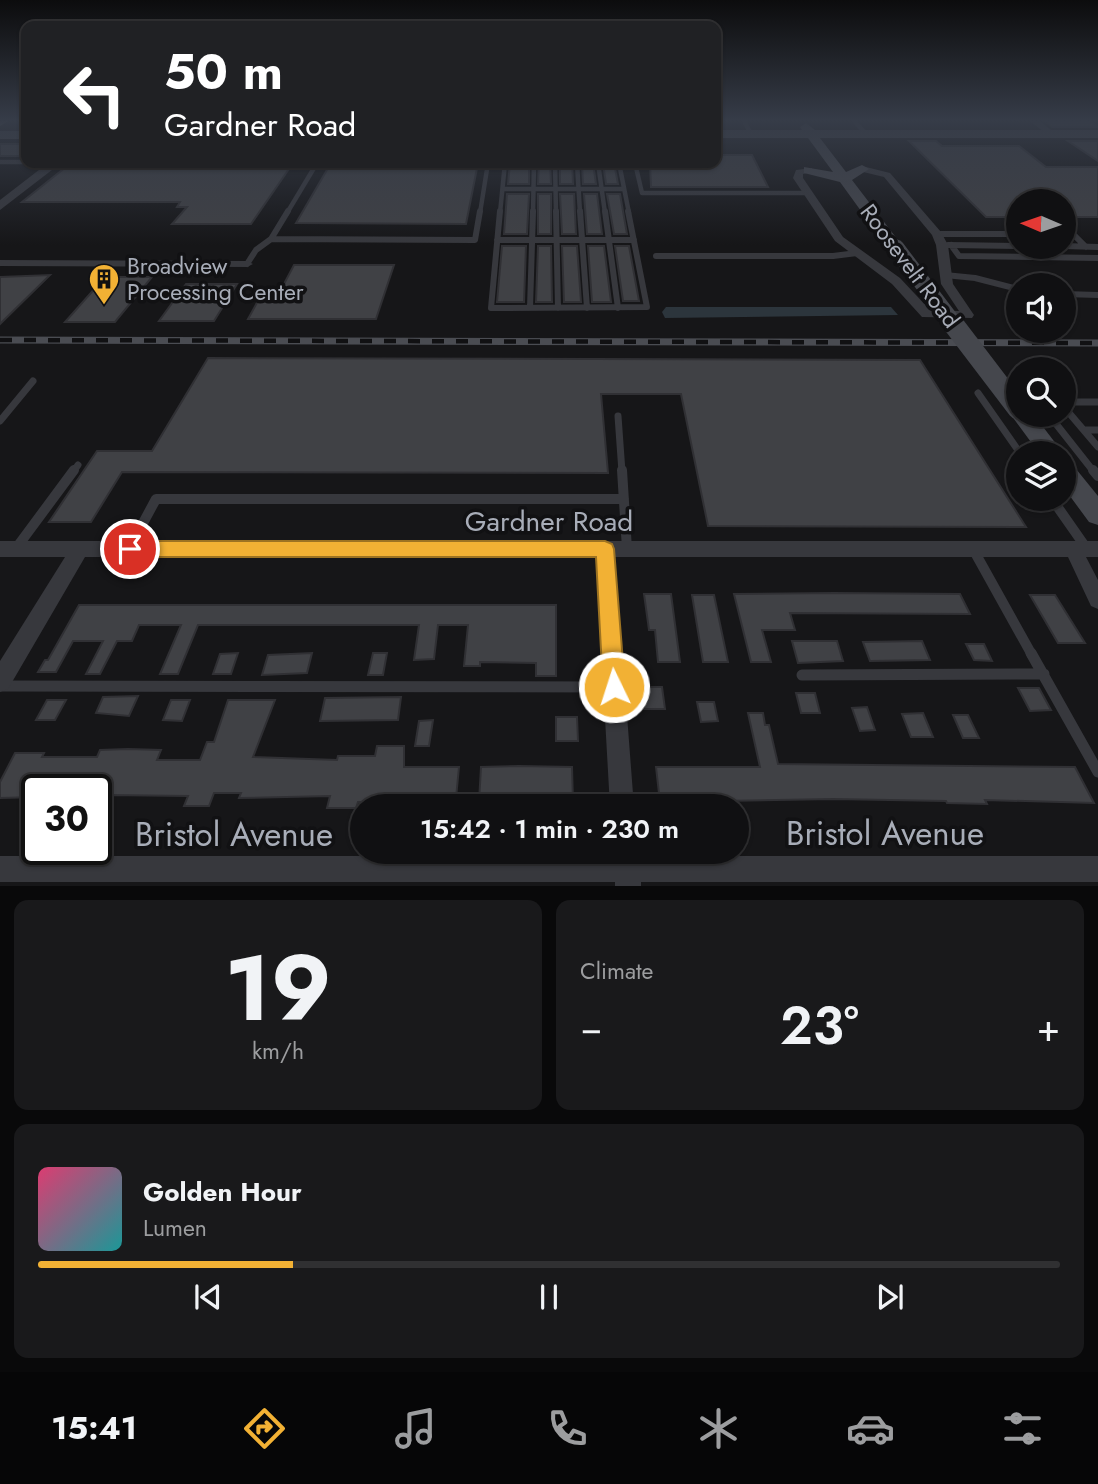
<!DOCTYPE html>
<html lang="en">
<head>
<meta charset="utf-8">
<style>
	:root { --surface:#101012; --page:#19191b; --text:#f1f3f6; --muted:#9c9d9f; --line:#303032; --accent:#f2b134 }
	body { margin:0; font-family:Jost,sans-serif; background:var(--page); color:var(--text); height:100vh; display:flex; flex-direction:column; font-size:26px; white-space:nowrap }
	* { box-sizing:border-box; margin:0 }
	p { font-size:23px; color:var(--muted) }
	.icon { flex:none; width:38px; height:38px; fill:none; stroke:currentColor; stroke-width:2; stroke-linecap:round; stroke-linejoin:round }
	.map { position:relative; height:886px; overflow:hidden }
	.panel { display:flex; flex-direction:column; gap:14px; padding:14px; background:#09090a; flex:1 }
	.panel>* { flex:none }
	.top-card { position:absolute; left:21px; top:21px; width:700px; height:147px; border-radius:14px; box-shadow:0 2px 5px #0004,0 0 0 2px var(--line); background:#202124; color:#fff; overflow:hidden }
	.needle { width:46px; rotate:272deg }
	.controls { position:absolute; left:1006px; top:189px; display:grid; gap:14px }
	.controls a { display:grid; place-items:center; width:70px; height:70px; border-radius:50%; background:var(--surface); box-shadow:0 2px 5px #0004,0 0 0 2px var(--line); font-size:35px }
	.speed { position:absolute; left:21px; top:774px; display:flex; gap:14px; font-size:35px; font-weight:700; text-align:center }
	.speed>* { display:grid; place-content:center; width:91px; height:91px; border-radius:50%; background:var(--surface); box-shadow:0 2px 5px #0004,0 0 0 2px var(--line); line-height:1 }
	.speed .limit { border:4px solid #111; border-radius:10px; background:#fff; color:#111 }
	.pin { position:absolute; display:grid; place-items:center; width:60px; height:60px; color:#fff; margin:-30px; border:4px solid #fff; border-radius:50%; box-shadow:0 2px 7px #0007 }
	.me { position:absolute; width:77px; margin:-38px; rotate:356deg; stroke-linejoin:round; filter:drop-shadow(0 0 5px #0008) }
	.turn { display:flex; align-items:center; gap:24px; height:147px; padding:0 28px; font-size:32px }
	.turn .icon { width:91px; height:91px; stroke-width:2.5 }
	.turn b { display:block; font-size:49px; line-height:60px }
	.big { font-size:52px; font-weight:600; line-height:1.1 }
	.panel .tile { flex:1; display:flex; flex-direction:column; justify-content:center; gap:10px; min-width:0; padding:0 24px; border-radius:14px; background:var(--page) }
	.panel .dial { align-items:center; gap:0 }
	.dial b { font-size:91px; line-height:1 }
	.song { display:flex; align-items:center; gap:21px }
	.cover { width:84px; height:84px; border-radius:10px; background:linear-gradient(135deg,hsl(340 70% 55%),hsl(180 70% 35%)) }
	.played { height:7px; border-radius:4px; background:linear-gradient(90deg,var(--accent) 25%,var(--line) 25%) }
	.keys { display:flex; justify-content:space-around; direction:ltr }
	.heat { display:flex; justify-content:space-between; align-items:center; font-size:38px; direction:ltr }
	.panel .tiles { flex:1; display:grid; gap:14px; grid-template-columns:1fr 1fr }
	.tile:last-child { grid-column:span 2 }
	.trip { position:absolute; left:350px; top:794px; width:399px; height:70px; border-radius:35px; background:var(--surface); box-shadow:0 2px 5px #0004,0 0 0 2px var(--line); font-weight:600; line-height:70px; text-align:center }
	.dock { display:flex; height:112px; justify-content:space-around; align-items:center; background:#060607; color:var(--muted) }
	.dock .icon { width:49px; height:49px }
	.dock .on { color:var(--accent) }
	.dock b { font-size:32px; color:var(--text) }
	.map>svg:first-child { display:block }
	.water { fill:#2c353c }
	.building { fill:#404145; stroke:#303034; stroke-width:2 }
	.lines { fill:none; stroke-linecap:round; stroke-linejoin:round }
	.service-far4 { stroke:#37383d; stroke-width:4.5 }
	.service-far3 { stroke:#37383d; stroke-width:6 }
	.service-far2 { stroke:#37383d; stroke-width:7 }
	.service-far1 { stroke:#37383d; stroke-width:10 }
	.service { stroke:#37383d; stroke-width:11 }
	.minor { fill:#37383d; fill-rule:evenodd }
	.tertiary { fill:#37383d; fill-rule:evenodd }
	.secondary { fill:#45474d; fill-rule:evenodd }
	.motorway { fill:#63666e; fill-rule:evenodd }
	.rail-casing { stroke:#4a4c52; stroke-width:7 }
	.rail { stroke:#111113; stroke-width:4.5; stroke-dasharray:12; stroke-linecap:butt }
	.secondary-bridge-far1 { stroke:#45474d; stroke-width:17 }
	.secondary-bridge { stroke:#45474d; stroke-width:21 }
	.route { fill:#f2b134; stroke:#9d7322; stroke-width:2 }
	.labels { text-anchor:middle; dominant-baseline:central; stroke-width:7; stroke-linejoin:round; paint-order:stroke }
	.far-poi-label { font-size:23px; fill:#a8adb8; stroke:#111113; text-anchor:start }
	.far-street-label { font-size:23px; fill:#a8adb8; stroke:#111113 }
	.street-label { font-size:28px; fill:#a8adb8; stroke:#111113 }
	.near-street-label { font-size:33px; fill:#a8adb8; stroke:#111113 }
</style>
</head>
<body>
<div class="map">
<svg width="1098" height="886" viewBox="0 0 1098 886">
	<rect width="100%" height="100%" fill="#161618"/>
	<path class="water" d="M666 307H891L898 315 665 318 662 312Z"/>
	<path class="building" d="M1045 121H1090L1098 127H1052Z
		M909 141H936L942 146H1019L1046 167H1098V217H1064V201H1018V217H986Z
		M1068 141H1098V161Z
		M0 144H26V156H0Z
		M716 155H752L768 187H651L650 163H716Z
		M71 163H293L251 224H172L187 207H177L180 202H22Z
		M331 163H478L466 224 296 223Z
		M510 163H529V184H508Z
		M539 163H550L551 184H538Z
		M560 163H572L573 184H560Z
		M582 163H593L596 184H583Z
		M603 163H614L618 184H606Z
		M507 194H529L527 234H504Z
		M538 194H551V234H538Z
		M560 194H574L576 234H562Z
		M584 194H597L602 234H587Z
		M607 194H620L627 234H614Z
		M502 246H526L524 302H497Z
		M538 246H551L552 302H536Z
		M562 246H577L581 302H564Z
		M588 246H604L611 302H592Z
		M615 246H629L639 301H623Z
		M294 265H394L376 319H248L259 299H276Z
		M50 275 0 324V277Z
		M105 277H152L115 322H65Z
		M186 284H237L214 321H159Z
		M208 358 920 360 1026 527 708 526 681 394H601L608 473 122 472 91 522H49L97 451H152Z
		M834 593 960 594 970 614 790 613 795 630H762L771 662H751L734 594Z
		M644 594H671L680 662H658L655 630H649Z
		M692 595H714L728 662H703Z
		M1030 595H1055L1085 643H1058Z
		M79 605H556V676H536V663L480 662V666H464L468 625H438L434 659 414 660 419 625H198L178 674H160L181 625H139L132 641H117L100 674H86L103 641H73L56 672H38L45 660H48Z
		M792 641H837L843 661 798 663Z
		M922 641 930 660 870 661 863 642Z
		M966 644H984L992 661 974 660Z
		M238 653 231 674H213L220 654Z
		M312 653 307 673 262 675 268 655Z
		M373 653H387L383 675H368Z
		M641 687H662L665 709H644Z
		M1018 688H1039L1051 710 1030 711Z
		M796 693H815L820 713H801Z
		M138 696 129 716 96 713 103 697Z
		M401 697 398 720 320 721 325 698Z
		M47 700H66L55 720H36Z
		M171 700H190L182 721 163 720Z
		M228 700H275L253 757 337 760 338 756H375L377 746H404V767H459L456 798H398L397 802H358L356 808H327L330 796 239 798 241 793H214L209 806H184L188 796 108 795 106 800 96 801V789H37V797L0 798V782L15 753H44L42 757H97L100 750 128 749 161 750 157 760H200L207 742H214Z
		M697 702H714L718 721 701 722Z
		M867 707 875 730 860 731 852 708Z
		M748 713H763L765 725H769L778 764 1075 767 1094 803 985 800 987 804 947 803 946 801 833 799 660 802 656 767H760Z
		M923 713 933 737H911L902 714Z
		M953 715H968L979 738H963Z
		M556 717H577L578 741H556Z
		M433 720 429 746H415L419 721Z
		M519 766 572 767 573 802H479L481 767Z"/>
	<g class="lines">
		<path class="service-far4" d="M744 121 751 134
			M854 121 866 134
			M0 162H26
			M555 163 556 213
			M577 163 580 213
			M598 163 605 213
			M619 163 629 213
			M635 163 642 193H807
			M503 189H624
			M287 213 317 163
			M480 213 488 163
			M500 213 505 163
			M533 213 534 163"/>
		<path class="service-far3" d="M500 211 491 308 647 307 628 211
			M556 211 558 308
			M580 211 587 308
			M605 211 618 308
			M937 234H1018
			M1064 235H1074L1086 247
			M271 239 475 240 480 211
			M497 240H634
			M948 245 1018 246
			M951 245 959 256 1098 258
			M1064 246 1098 247
			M656 256H833L857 253
			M247 264 256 250 271 239 288 211
			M945 275 975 278 1018 289
			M1064 294 1098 295
			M530 308 533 211"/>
		<path class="service-far2" d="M978 393 1020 453
			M1064 402H1098
			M1064 407 1098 447
			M1049 415 1094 472
			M618 416 622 472
			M0 421 33 381
			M1084 430H1098
			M73 472 78 465"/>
		<path class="service-far1" d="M622 470 627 549
			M1093 470 1098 476
			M1052 499 1087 549
			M17 547 74 470
			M129 549 156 499H624
			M973 549 1032 655"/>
		<path class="service" d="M1031 653 1098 772
			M802 675 1044 674
			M0 686 611 687"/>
		<path class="minor" d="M1030 121H1040L1056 134 1049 136Z
			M862 166 890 173 941 232 948 245 953 284 974 315 972 318 922 317 892 284 835 241 793 178 796 170 812 168V172L803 174V178L843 237 900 278 930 310 959 311 941 284 936 245 932 235 884 177 859 171V167Z
			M0 260 247 261 253 264 247 267 0 266Z
			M0 541H1098V557H1086L1098 580V609L1091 606 1068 557H615L634 807H610L596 557H85L8 689 0 692V661L65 557H0Z
			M612 852H638V856H1098V882H641V886H615V882H0V856H613Z"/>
		<path class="tertiary" d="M48 163H61L0 210V200Z"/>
		<path class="secondary" d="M806 123 815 130H1098V138H820L846 172 862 165 869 169 852 180 904 248 896 253 890 251 840 182 804 173V167L833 172 808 138H716V130H802L800 127Z
			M0 131H26V139H0Z
			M1018 408V415H1034L1063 453H1039L1011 415Z
			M1064 461 1072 464 1098 496V525L1089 522 1064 488Z"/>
		<path class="motorway" d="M0 121H8L0 126Z"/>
		<g class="rail-casing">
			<path id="rail" d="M0 340 1098 343"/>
		</g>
		<use href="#rail" class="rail"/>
		<path class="secondary-bridge-far1" d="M896 248 956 327"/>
		<path class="secondary-bridge" d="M954 325 1018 409"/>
	</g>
	<linearGradient id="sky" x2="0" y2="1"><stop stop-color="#0c0c0d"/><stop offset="0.49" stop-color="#363c48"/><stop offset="1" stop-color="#363c48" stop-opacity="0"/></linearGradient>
	<rect width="1098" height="245" fill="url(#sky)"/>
	<path class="route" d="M130 541H605L612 544 614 549 625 687 622 695 614 698 607 695 603 687 596 557H130L123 555 120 549 123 544Z"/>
	<defs>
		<g id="building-pin" transform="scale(1.575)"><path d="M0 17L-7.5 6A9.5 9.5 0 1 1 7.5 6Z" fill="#f2b134" stroke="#111113"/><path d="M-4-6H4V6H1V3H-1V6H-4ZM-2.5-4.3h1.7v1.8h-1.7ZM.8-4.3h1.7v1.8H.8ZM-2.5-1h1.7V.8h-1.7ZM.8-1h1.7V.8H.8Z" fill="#111"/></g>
	</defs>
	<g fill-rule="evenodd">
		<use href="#building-pin" x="104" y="279"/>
	</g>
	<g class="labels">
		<g class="far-poi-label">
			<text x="127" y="266">Broadview<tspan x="127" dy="26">Processing Center</tspan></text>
		</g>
		<g class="far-street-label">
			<text transform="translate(910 266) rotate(53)">Roosevelt Road</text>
		</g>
		<g class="street-label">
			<text x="549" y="521">Gardner Road</text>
		</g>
		<g class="near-street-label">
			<text x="885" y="833">Bristol Avenue</text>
			<text x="234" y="834">Bristol Avenue</text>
		</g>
	</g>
</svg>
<div class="controls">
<a><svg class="needle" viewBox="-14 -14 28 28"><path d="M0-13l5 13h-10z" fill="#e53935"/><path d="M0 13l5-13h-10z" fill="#9c9d9f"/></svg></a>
<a><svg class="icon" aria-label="sound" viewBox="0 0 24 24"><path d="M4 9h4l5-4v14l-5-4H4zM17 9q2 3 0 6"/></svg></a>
<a><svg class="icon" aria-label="search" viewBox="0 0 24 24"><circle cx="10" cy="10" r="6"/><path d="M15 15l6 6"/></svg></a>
<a><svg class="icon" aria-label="layers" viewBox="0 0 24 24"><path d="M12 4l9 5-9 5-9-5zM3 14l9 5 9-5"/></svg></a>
</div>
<div class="speed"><div class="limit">30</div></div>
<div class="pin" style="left:130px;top:549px;background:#d93025"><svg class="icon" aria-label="arrive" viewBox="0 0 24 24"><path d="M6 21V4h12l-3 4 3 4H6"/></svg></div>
<svg class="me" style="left:614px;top:687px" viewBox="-20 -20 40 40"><circle r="17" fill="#f2b134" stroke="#fff" stroke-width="3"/><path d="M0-11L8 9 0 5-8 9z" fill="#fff"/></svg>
<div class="trip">15:42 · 1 min · 230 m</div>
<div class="top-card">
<div class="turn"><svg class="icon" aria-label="left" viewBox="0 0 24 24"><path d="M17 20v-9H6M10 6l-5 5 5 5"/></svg><div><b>50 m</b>Gardner Road</div></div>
</div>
</div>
<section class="panel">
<div class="tiles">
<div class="tile dial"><b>19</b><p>km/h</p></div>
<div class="tile"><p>Climate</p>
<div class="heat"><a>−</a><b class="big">23°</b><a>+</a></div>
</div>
<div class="tile">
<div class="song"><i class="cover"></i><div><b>Golden Hour</b><p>Lumen</p></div></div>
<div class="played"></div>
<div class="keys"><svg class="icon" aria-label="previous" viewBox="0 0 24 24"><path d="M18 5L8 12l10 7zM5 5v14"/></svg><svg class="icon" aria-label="pause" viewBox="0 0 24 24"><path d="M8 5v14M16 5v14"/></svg><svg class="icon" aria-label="next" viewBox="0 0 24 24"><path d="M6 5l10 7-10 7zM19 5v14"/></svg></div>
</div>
</div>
</section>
<nav class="dock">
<b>15:41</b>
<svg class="icon on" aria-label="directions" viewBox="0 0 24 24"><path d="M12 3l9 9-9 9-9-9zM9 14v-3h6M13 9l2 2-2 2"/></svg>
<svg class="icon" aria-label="music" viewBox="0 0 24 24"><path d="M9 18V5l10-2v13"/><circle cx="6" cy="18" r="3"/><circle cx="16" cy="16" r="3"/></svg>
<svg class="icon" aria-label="phone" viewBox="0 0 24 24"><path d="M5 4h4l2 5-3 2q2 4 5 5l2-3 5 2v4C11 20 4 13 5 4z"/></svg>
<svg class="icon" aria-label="climate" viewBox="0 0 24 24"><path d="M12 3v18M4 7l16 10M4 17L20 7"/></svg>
<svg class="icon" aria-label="car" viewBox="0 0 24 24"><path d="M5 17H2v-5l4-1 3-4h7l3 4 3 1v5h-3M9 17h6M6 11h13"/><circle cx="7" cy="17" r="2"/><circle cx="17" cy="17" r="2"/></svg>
<svg class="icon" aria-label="filters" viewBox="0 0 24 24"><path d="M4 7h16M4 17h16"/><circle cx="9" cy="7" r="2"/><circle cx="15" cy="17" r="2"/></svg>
</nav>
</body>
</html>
